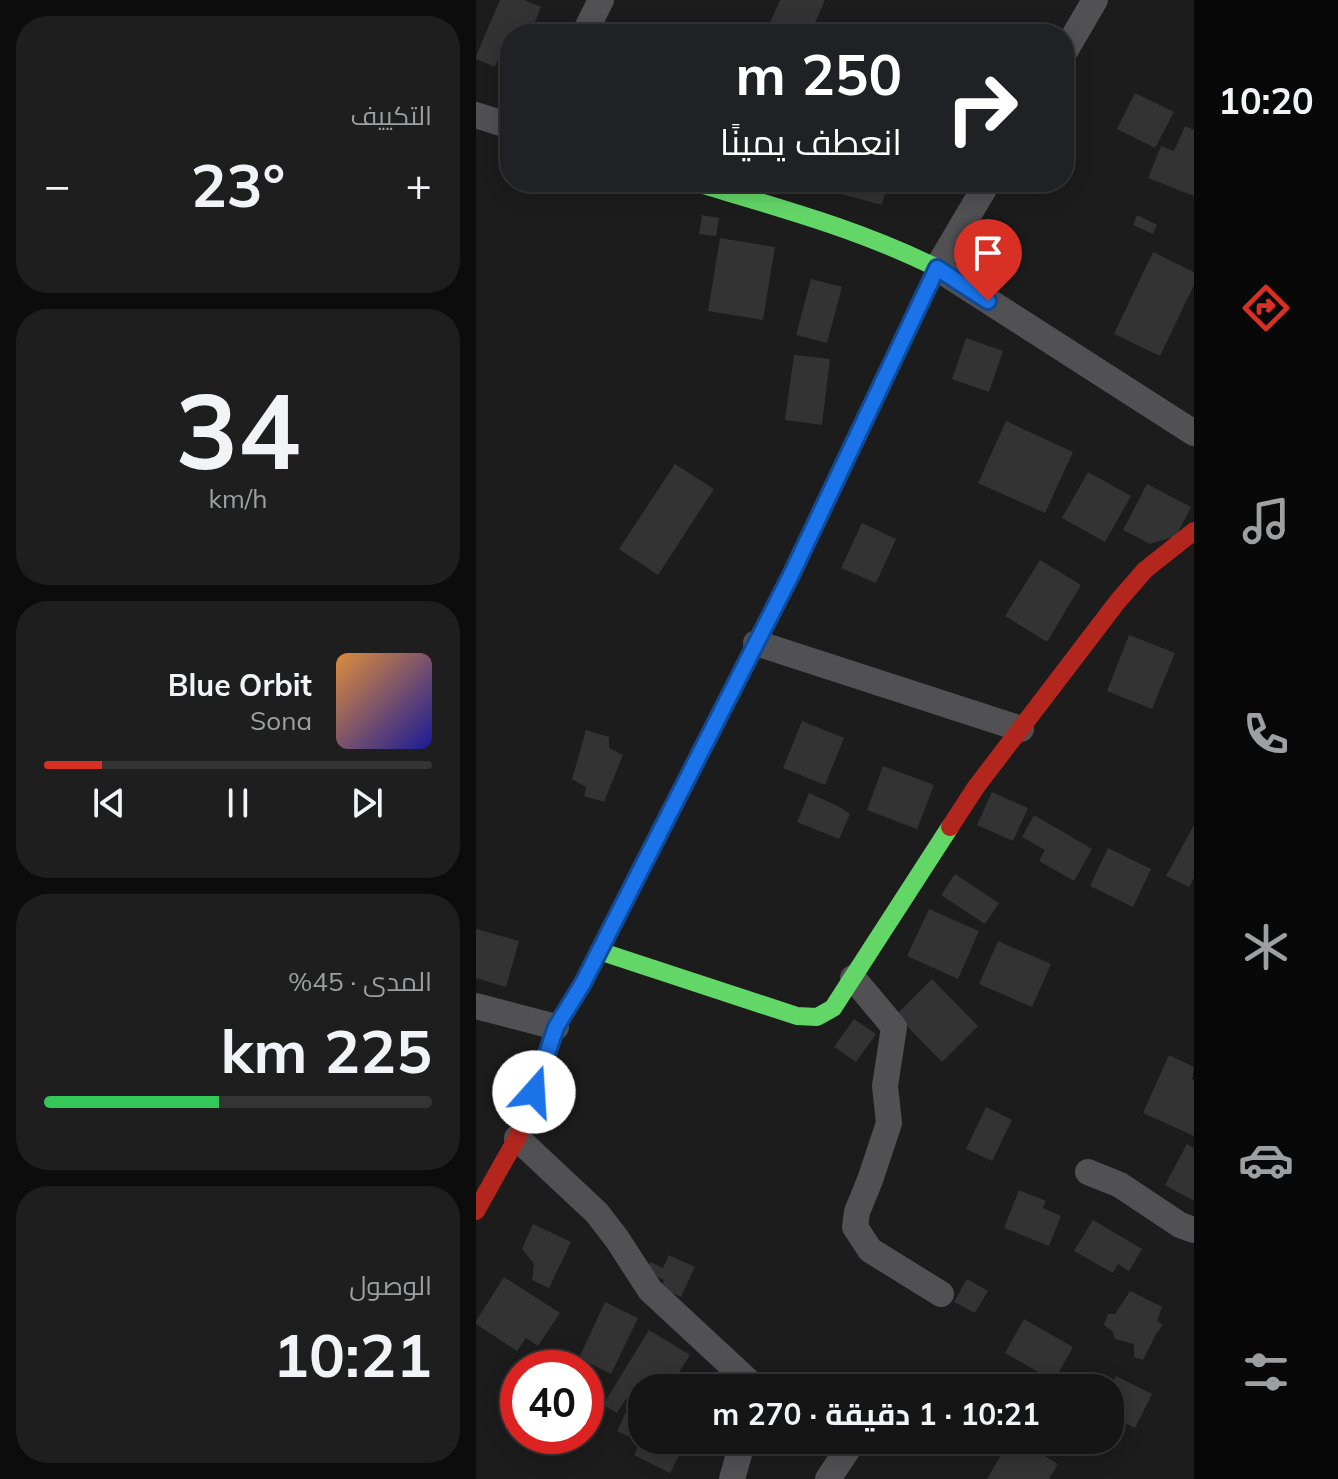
<!DOCTYPE html>
<html lang="ar">
<head>
<meta charset="utf-8">
<style>
	:root { --surface:#151515; --page:#1e1e1e; --text:#f1f3f6; --muted:#9d9fa0; --line:#343434; --accent:#d93025 }
	body { margin:0; font-family:Mulish,Cairo,sans-serif; background:var(--page); color:var(--text); direction:rtl; height:100vh; display:flex; flex-direction:column; font-size:30px; white-space:nowrap }
	* { box-sizing:border-box; margin:0 }
	p { font-size:26px; color:var(--muted) }
	.icon { flex:none; width:44px; height:44px; fill:none; stroke:currentColor; stroke-width:2; stroke-linecap:round; stroke-linejoin:round }
	.map { position:relative; flex:1; overflow:hidden; direction:ltr }
	.side { display:flex; flex-direction:column; gap:16px; padding:16px; background:#0c0c0c; width:476px }
	.side>* { flex:none }
	.hud { position:absolute; left:24px; top:24px; width:574px; height:168px; border-radius:32px; box-shadow:0 4px 20px #0003,0 0 0 2px var(--line); direction:rtl; background:#202124; color:#fff; overflow:hidden }
	.speed { position:absolute; left:24px; top:1350px; display:flex; gap:16px; font-size:40px; font-weight:700; text-align:center }
	.speed>* { display:grid; place-content:center; width:104px; height:104px; border-radius:50%; background:var(--surface); box-shadow:0 4px 20px #0003,0 0 0 2px var(--line); line-height:1 }
	.speed .limit { border:12px solid #d22; background:#fff; color:#111 }
	.pin { position:absolute; display:grid; place-items:center; width:68px; height:68px; color:#fff; margin:-82px -34px; border-radius:50% 50% 50% 0; rotate:-45deg; box-shadow:0 0 8px #0007 }
	.pin .icon { rotate:45deg }
	.me { position:absolute; width:88px; margin:-44px; rotate:19deg; stroke-linejoin:round; filter:drop-shadow(0 0 6px #0008) }
	.turn { display:flex; align-items:center; gap:28px; height:168px; padding:0 40px; font-size:36px }
	.turn .icon { width:104px; height:104px; stroke-width:2.5 }
	.turn b { display:block; font-size:56px; line-height:68px }
	.big { font-size:60px; font-weight:700; line-height:1.1 }
	.side .tile { flex:1; display:flex; flex-direction:column; justify-content:center; gap:12px; min-width:0; padding:0 28px; border-radius:32px; background:var(--page) }
	.side .dial { align-items:center; gap:0 }
	.dial b { font-size:104px; line-height:1 }
	.song { display:flex; align-items:center; gap:24px }
	.cover { width:96px; height:96px; border-radius:12px; background:linear-gradient(135deg,hsl(30 70% 55%),hsl(240 70% 35%)) }
	.played { height:8px; border-radius:4px; background:linear-gradient(90deg,var(--accent) 15%,var(--line) 15%) }
	.keys { display:flex; justify-content:space-around; direction:ltr }
	.heat { display:flex; justify-content:space-between; align-items:center; font-size:44px; direction:ltr }
	.charge { height:12px; border-radius:6px; background:linear-gradient(90deg,#34c759 45%,var(--line) 0) }
	.trip { position:absolute; left:152px; top:1374px; width:496px; height:80px; border-radius:32px; background:var(--surface); box-shadow:0 4px 20px #0003,0 0 0 2px var(--line); font-weight:700; line-height:80px; text-align:center; direction:rtl }
	main { display:flex; flex:1; min-height:0 }
	.dock { display:flex; flex-direction:column; width:144px; justify-content:space-around; align-items:center; background:#080808; color:var(--muted) }
	.dock .icon { width:56px; height:56px }
	.dock .selected { color:var(--accent) }
	.dock b { font-size:36px; color:var(--text) }
	.map>svg:first-child { display:block }
	.building { fill:#333334 }
	.lines { fill:none; stroke-linecap:round; stroke-linejoin:round }
	.street { stroke:#515154; stroke-width:26 }
	.fast { stroke:#63d668; stroke-width:18 }
	.slow { stroke:#ff974d; stroke-width:18 }
	.jam { stroke:#b3261e; stroke-width:18 }
	.route-casing { stroke:#114b97; stroke-width:20 }
	.route { stroke:#1a73e8; stroke-width:14 }
</style>
</head>
<body>
<main>
<nav class="dock">
<b>10:20</b>
<svg class="icon selected" aria-label="directions" viewBox="0 0 24 24"><path d="M12 3l9 9-9 9-9-9zM9 14v-3h6M13 9l2 2-2 2"/></svg>
<svg class="icon" aria-label="music" viewBox="0 0 24 24"><path d="M9 18V5l10-2v13"/><circle cx="6" cy="18" r="3"/><circle cx="16" cy="16" r="3"/></svg>
<svg class="icon" aria-label="phone" viewBox="0 0 24 24"><path d="M5 4h4l2 5-3 2q2 4 5 5l2-3 5 2v4C11 20 4 13 5 4z"/></svg>
<svg class="icon" aria-label="climate" viewBox="0 0 24 24"><path d="M12 3v18M4 7l16 10M4 17L20 7"/></svg>
<svg class="icon" aria-label="car" viewBox="0 0 24 24"><path d="M5 17H2v-5l4-1 3-4h7l3 4 3 1v5h-3M9 17h6M6 11h13"/><circle cx="7" cy="17" r="2"/><circle cx="17" cy="17" r="2"/></svg>
<svg class="icon" aria-label="filters" viewBox="0 0 24 24"><path d="M4 7h16M4 17h16"/><circle cx="9" cy="7" r="2"/><circle cx="15" cy="17" r="2"/></svg>
</nav>
<div class="map">
<svg width="718" height="1479" viewBox="0 0 718 1479">
	<rect width="100%" height="100%" fill="#1c1c1c"/>
	<path class="building" d="M24 0H48L65 7 55 31 61 34H34V53L26 50 19 67 0 59V56Z
		M304 0H349L334 34H289Z
		M659 93 698 112 679 148 641 129Z
		M709 126 718 130V196L672 178 685 146 698 151Z
		M368 182H384L410 189 406 205 365 194Z
		M226 215 243 218 240 236 223 234Z
		M661 215 681 225 677 234 657 225Z
		M244 238 299 247 287 320 232 311Z
		M677 252 718 272V285L684 356 638 334Z
		M335 279 366 287 351 343 320 335Z
		M490 338 527 351 513 392 476 379Z
		M318 355 354 359 346 425 309 420Z
		M530 421 597 452 569 513 502 483Z
		M199 464 238 489 182 575 143 549Z
		M612 472 655 496 629 542 586 518Z
		M671 484 715 507 700 536 674 544 647 530Z
		M386 523 420 539 400 583 365 568Z
		M564 560 605 585 571 642 529 616Z
		M653 635 699 653 676 709 631 691Z
		M326 721 368 738 349 785 307 768Z
		M110 730 133 737V748L147 755 128 802 108 796 110 787 96 779Z
		M407 766 458 785 441 829 391 810Z
		M516 792 552 808 537 841 501 825Z
		M333 793 362 806 374 814 363 839 321 822Z
		M558 815 616 849 598 881 563 861 569 850 546 837Z
		M718 825V878L713 887 690 876Z
		M632 848 675 869 657 907 614 886Z
		M479 874 523 903 509 924 465 895Z
		M453 909 503 931 482 979 431 956Z
		M0 929 43 941 30 987 0 978Z
		M522 941 575 964 556 1007 503 984Z
		M456 979 502 1026 466 1062 420 1015Z
		M378 1019 400 1034 380 1062 358 1047Z
		M693 1055 718 1067 716 1079 718 1080V1136L667 1113Z
		M510 1107 536 1120 516 1161 490 1149Z
		M711 1144 718 1148V1201L689 1185Z
		M543 1190 570 1201 567 1208 585 1216 573 1246 528 1228Z
		M617 1220 666 1249 653 1271 642 1264 637 1273 598 1251Z
		M57 1224 95 1242 73 1288 56 1280 58 1264 46 1249Z
		M193 1255 219 1267 205 1297 185 1288 188 1280 170 1271 174 1262 187 1268Z
		M28 1277 84 1313 62 1346 50 1338 41 1351 0 1324V1321Z
		M491 1279 512 1291 499 1313 478 1302Z
		M654 1291 686 1307 681 1321 687 1325 680 1334 667 1360 658 1357V1344L639 1339 637 1332 628 1325 632 1314H639Z
		M129 1302 162 1318 135 1374 103 1358Z
		M548 1319 597 1347 578 1381 529 1353Z
		M173 1330 214 1355 193 1388H166V1400L154 1393 141 1413 127 1405Z
		M640 1376 676 1394 659 1428 634 1415V1389Z
		M155 1401 166 1407V1440H211L194 1473 158 1455 164 1442 141 1431Z
		M534 1440H542L582 1464 573 1479H511Z"/>
	<g class="lines">
		<path class="street" d="M108 34 125 0
			M588 53 619 0
			M0 115 34 126
			M512 182 461 268 718 433
			M280 643 545 729
			M377 978 418 1027 409 1086 413 1123 394 1180 381 1212 379 1227 394 1250 465 1294
			M0 1006 80 1027
			M41 1138 121 1213 141 1239 174 1290 272 1381 276 1388
			M612 1172 644 1185 704 1225 718 1230
			M256 1479 267 1440
			M352 1479 378 1440"/>
		<path class="fast" d="M217 182C300 207 383 229 461 268L381 437
			M123 951 321 1016 341 1017 357 1008 474 827"/>
		<path class="slow" d="M152 895 316 573 381 437"/>
		<path class="jam" d="M474 827 500 787 642 601 669 570 718 531
			M0 1211 41 1138 80 1027 107 983 152 895"/>
	</g>
	<g class="lines">
		<g class="route-casing">
			<path id="route" d="M58 1092 80 1027 107 983 316 573 461 268 512 301"/>
		</g>
		<use href="#route" class="route"/>
	</g>
</svg>
<div class="speed"><div class="limit">40</div></div>
<div class="pin" style="left:512px;top:301px;background:#d93025"><svg class="icon" aria-label="arrive" viewBox="0 0 24 24"><path d="M6 21V4h12l-3 4 3 4H6"/></svg></div>
<svg class="me" style="left:58px;top:1092px" viewBox="-20 -20 40 40"><circle r="19" fill="#fff"/><path d="M0-13L10 11 0 6-10 11z" fill="#1a73e8"/></svg>
<div class="trip">10:21 · 1 دقيقة · 270 m</div>
<div class="hud">
<div class="turn"><svg class="icon" aria-label="right" viewBox="0 0 24 24"><path d="M7 20v-9h11M14 6l5 5-5 5"/></svg><div><b>250 m</b>انعطف يمينًا</div></div>
</div>
</div>
<section class="side">
<div class="tile"><p>التكييف</p>
<div class="heat"><a>−</a><b class="big">23°</b><a>+</a></div>
</div>
<div class="tile dial"><b>34</b><p>km/h</p></div>
<div class="tile">
<div class="song"><i class="cover"></i><div><b>Blue Orbit</b><p>Sona</p></div></div>
<div class="played"></div>
<div class="keys"><svg class="icon" aria-label="previous" viewBox="0 0 24 24"><path d="M18 5L8 12l10 7zM5 5v14"/></svg><svg class="icon" aria-label="pause" viewBox="0 0 24 24"><path d="M8 5v14M16 5v14"/></svg><svg class="icon" aria-label="next" viewBox="0 0 24 24"><path d="M6 5l10 7-10 7zM19 5v14"/></svg></div>
</div>
<div class="tile"><p>المدى · 45%</p><b class="big">225 km</b><div class="charge"></div></div>
<div class="tile"><p>الوصول</p><b class="big">10:21</b></div>
</section>
</main>
</body>
</html>
